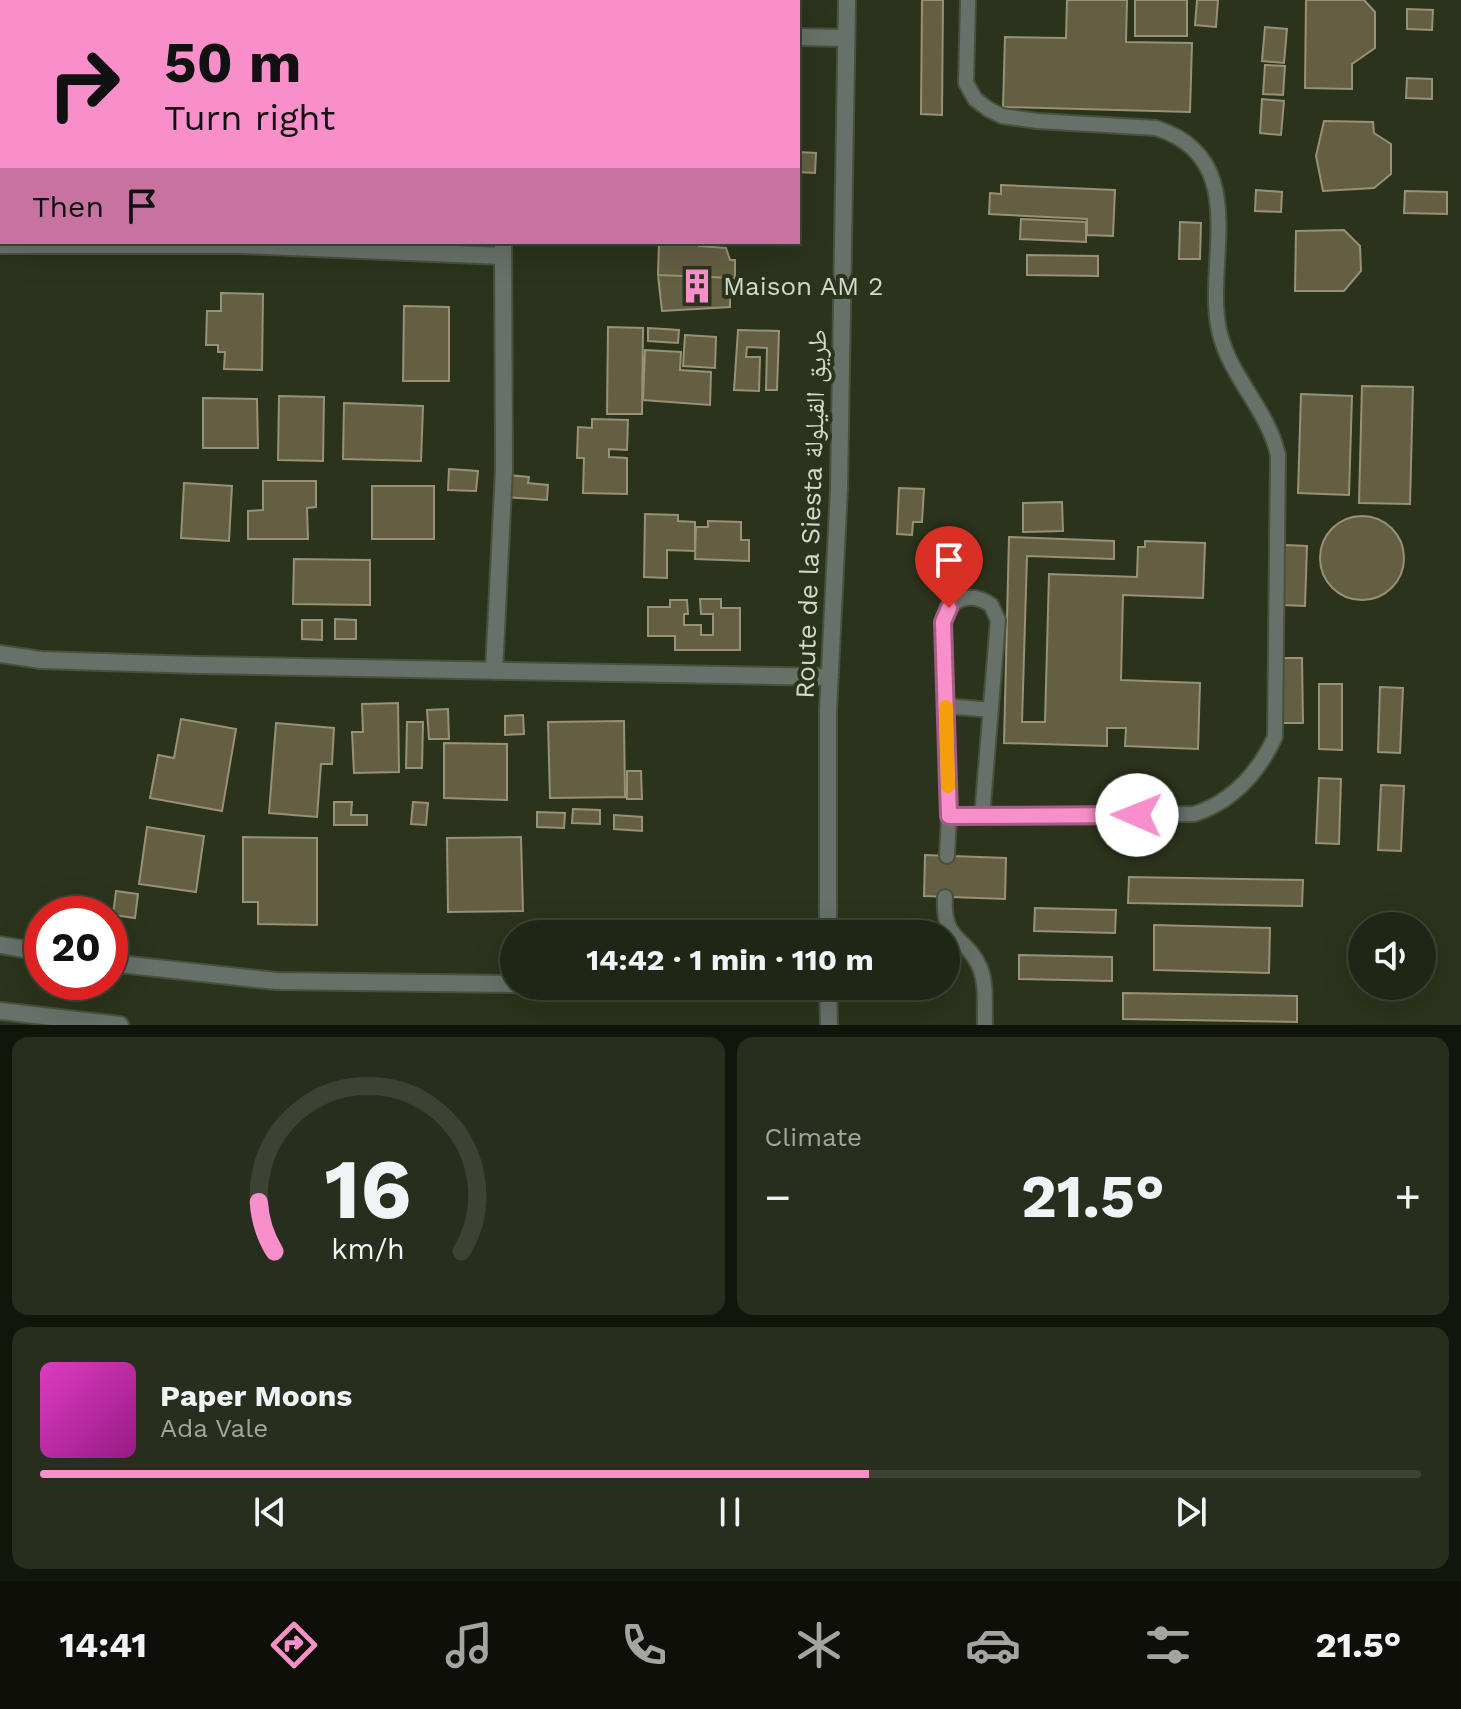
<!DOCTYPE html>
<html lang="en">
<head>
<meta charset="utf-8">
<style>
	:root { --surface:#202615; --page:#282e1e; --text:#f1f3f6; --muted:#a2a5a0; --line:#3d4334; --accent:#f98fca }
	body { margin:0; font-family:"Work Sans","Noto Naskh Arabic",sans-serif; background:var(--page); color:var(--text); height:100vh; display:flex; flex-direction:column; font-size:30px; white-space:nowrap }
	* { box-sizing:border-box; margin:0 }
	p { font-size:26px; color:var(--muted) }
	.icon { flex:none; width:44px; height:44px; fill:none; stroke:currentColor; stroke-width:2; stroke-linecap:round; stroke-linejoin:round }
	.map { position:relative; height:1025px; overflow:hidden }
	.sheet { display:flex; flex-direction:column; gap:12px; padding:12px; background:#12150c; flex:1 }
	.sheet>* { flex:none }
	.guide { position:absolute; left:0px; top:0px; width:800px; height:244px; box-shadow:0 8px 32px #0002,0 0 0 2px var(--line); background:#f98fca; color:#111; overflow:hidden }
	.tools { position:absolute; left:1348px; top:912px; display:grid; gap:16px }
	.tools a { display:grid; place-items:center; width:88px; height:88px; border-radius:50%; background:var(--surface); box-shadow:0 8px 32px #0002,0 0 0 2px var(--line); font-size:40px }
	.speed { position:absolute; left:24px; top:896px; display:flex; gap:16px; font-size:40px; font-weight:700; text-align:center }
	.speed>* { display:grid; place-content:center; width:104px; height:104px; border-radius:50%; background:var(--surface); box-shadow:0 8px 32px #0002,0 0 0 2px var(--line); line-height:1 }
	.speed .limit { border:12px solid #d22; background:#fff; color:#111 }
	.pin { position:absolute; display:grid; place-items:center; width:68px; height:68px; color:#fff; margin:-82px -34px; border-radius:50% 50% 50% 0; rotate:-45deg; box-shadow:0 0 8px #0007 }
	.pin .icon { rotate:45deg }
	.me { position:absolute; width:88px; margin:-44px; rotate:271deg; stroke-linejoin:round; filter:drop-shadow(0 0 6px #0008) }
	.turn { display:flex; align-items:center; gap:28px; height:168px; padding:0 32px; font-size:36px }
	.turn .icon { width:104px; height:104px; stroke-width:2.5 }
	.turn b { display:block; font-size:56px; line-height:68px }
	.then { display:flex; align-items:center; height:76px; padding:0 32px; background:#0003; gap:16px; font-size:30px }
	.big { font-size:60px; font-weight:700; line-height:1.1 }
	.sheet .widget { flex:1; display:flex; flex-direction:column; justify-content:center; gap:12px; min-width:0; padding:0 28px; border-radius:16px; background:var(--page) }
	.sheet .dial { align-items:center; gap:0 }
	.dial svg { height:208px; overflow:visible; fill:none; stroke:var(--line); stroke-width:7; stroke-linecap:round; text-anchor:middle }
	.dial text { fill:var(--text); stroke:none }
	.song { display:flex; align-items:center; gap:24px }
	.cover { width:96px; height:96px; border-radius:12px; background:linear-gradient(135deg,hsl(310 70% 55%),hsl(310 70% 35%)) }
	.played { height:8px; border-radius:4px; background:linear-gradient(90deg,var(--accent) 60%,var(--line) 60%) }
	.keys { display:flex; justify-content:space-around; direction:ltr }
	.heat { display:flex; justify-content:space-between; align-items:center; font-size:44px; direction:ltr }
	.sheet .tiles { flex:1; display:grid; gap:12px; grid-template-columns:1fr 1fr }
	.widget:last-child { grid-column:span 2 }
	.trip { position:absolute; left:500px; top:920px; width:460px; height:80px; border-radius:40px; background:var(--surface); box-shadow:0 8px 32px #0002,0 0 0 2px var(--line); font-weight:700; line-height:80px; text-align:center }
	.tabs { display:flex; height:128px; justify-content:space-around; align-items:center; background:#0d0f08; color:var(--muted) }
	.tabs .icon { width:56px; height:56px }
	.tabs .selected { color:var(--accent) }
	.tabs b { font-size:36px; color:var(--text) }
	.map>svg:first-child { display:block }
	.building { fill:#645e43; stroke:#979175; stroke-width:2 }
	.lines { fill:none; stroke-linecap:round; stroke-linejoin:round }
	.service-casing { stroke:#49513b; stroke-width:18 }
	.minor-casing { stroke:#49513b; stroke-width:20 }
	.service { stroke:#667169; stroke-width:14 }
	.minor { stroke:#667169; stroke-width:16 }
	.route-casing { stroke:#a25d83; stroke-width:20 }
	.route { stroke:#f98fca; stroke-width:14 }
	.slow { stroke:#f59e0b; stroke-width:14 }
	.labels { text-anchor:middle; dominant-baseline:central; stroke-width:8; stroke-linejoin:round; paint-order:stroke }
	.poi-label { font-size:26px; fill:#d2d8ca; stroke:#2b331c; text-anchor:start }
	.street-label { font-size:26px; fill:#d2d8ca; stroke:#2b331c }
</style>
</head>
<body>
<div class="map">
<svg width="1461" height="1025" viewBox="0 0 1461 1025">
	<rect width="100%" height="100%" fill="#2b331c"/>
	<path class="building" d="M922 0H943L942 115 921 114Z
		M1067 0H1127L1126 42 1192 43 1190 112 1003 107 1005 37 1066 38Z
		M1135 0H1187V36H1135Z
		M1197 0H1218L1216 27 1195 25Z
		M1306 0H1364L1375 12V48L1352 64V89L1305 88Z
		M1407 9 1433 10 1432 30 1407 29Z
		M1265 27 1287 29 1284 63 1262 61Z
		M1265 65 1285 66 1283 95 1263 94Z
		M1407 78 1432 79V99L1406 98Z
		M1262 99 1284 101 1281 135 1260 133Z
		M1324 121 1373 122 1374 133 1391 144V174L1374 188 1323 191 1316 156Z
		M798 152 816 153 815 173 798 172Z
		M1001 185 1115 190 1113 236 1087 235V219L989 214 990 193 1001 194Z
		M1256 190 1282 192 1281 212 1255 211Z
		M1405 191 1447 192V214L1404 213Z
		M1021 219 1086 222V242L1020 239Z
		M1180 222 1201 223 1200 259H1179Z
		M1344 230 1360 246 1361 271 1344 291H1295L1296 231Z
		M659 242H688L699 243V246L726 248 730 260H735V278L658 275Z
		M1027 255 1098 256V276L1027 275Z
		M658 275 735 278 736 295 730 294V307L662 311Z
		M221 293 263 294 262 370 224 369 225 352H218V345H206L207 311H221Z
		M404 306 449 307V381H403Z
		M608 327 643 328 642 414H607Z
		M648 328 679 330 678 343 648 341Z
		M738 330 779 331 777 390H766L767 348 747 347 746 357H760L759 391 734 390Z
		M685 335 716 337 715 368 683 366Z
		M645 350 681 352 680 370 711 372 710 405 643 400Z
		M1362 386 1413 387 1410 504 1359 503Z
		M1301 394 1352 396 1349 495 1298 493Z
		M279 396 324 397 323 461 278 460Z
		M203 398 257 399 258 448H203Z
		M344 403 423 406 421 461 343 459Z
		M592 419 628 420 627 450 609 449V457L627 458V494L583 493 584 458H577L578 427 592 428Z
		M449 469 478 471 476 491 448 490Z
		M508 475 529 477 528 483 548 485 547 500 506 497Z
		M263 481H316V507L307 508 308 539H248V511L263 510Z
		M184 483 232 486 229 541 181 538Z
		M372 486H434V539H372Z
		M899 488 924 489 922 522H913L912 535 897 534Z
		M1062 502 1063 531 1023 532V503Z
		M645 514 678 515V521L695 522V551L667 550V578L644 577Z
		M1320 558a42 42 0 1 1 84 0a42 42 0 1 1-84 0Z
		M708 521 741 522V540H749V561L695 559 696 527H708Z
		M1009 537 1114 541V559L1027 556 1022 722H1045L1049 574 1137 577 1138 547H1145V541L1205 543 1203 598 1123 595 1121 680 1200 683 1198 749 1125 746 1126 728H1107V746L1004 743Z
		M1285 545 1307 546 1305 606 1283 605Z
		M294 559 370 560V605L293 604Z
		M700 599H721V608H740V650H675V636H648V607H670V600H687L688 614H684V625H701V635H713V614H701Z
		M335 619 356 620V639H335Z
		M302 620H322V640L302 639Z
		M1280 658H1302L1303 723H1280Z
		M1319 684H1342V750L1319 749Z
		M1380 687 1403 688 1400 753 1378 752Z
		M398 703 399 772 354 773 352 732H363L362 704Z
		M448 709 449 739H429L427 710Z
		M523 715 524 734 505 735V716Z
		M181 719 236 729 222 811 150 798 158 755 174 758Z
		M624 721 625 797 550 798 548 722Z
		M407 722H423L422 768H406Z
		M276 723 334 728 332 764H321L317 817 269 813Z
		M444 743 507 744V800L444 798Z
		M627 771H641L642 799H627Z
		M1319 778 1341 779 1339 844 1316 843Z
		M1381 785 1404 786 1401 851 1378 850Z
		M334 802H352L351 815H367V825H334Z
		M413 802 428 803 426 825 411 824Z
		M573 809 600 810V824L572 823Z
		M537 812 565 813 564 828 537 827Z
		M614 815 642 817V831L614 829Z
		M147 827 204 836 196 892 139 884Z
		M243 837 317 838V925L258 924V902H243Z
		M521 837 523 911 448 912 447 838Z
		M925 855 1006 858 1005 899 924 896Z
		M1129 877 1303 880 1302 906 1128 903Z
		M116 891 138 894 135 918 113 915Z
		M1035 908 1116 910 1115 933 1034 931Z
		M1154 925 1270 928 1269 973 1154 970Z
		M1019 955 1112 957V981L1019 979Z
		M1123 993 1297 996V1022L1123 1019Z"/>
	<g class="lines">
		<g class="service-casing">
			<path id="service" d="M946 706 991 710
				M949 816 1194 814C1232 802 1258 773 1275 737L1278 455C1268 410 1231 378 1220 334 1202 266 1255 159 1156 128L1037 121 1002 116 988 109 975 99 966 83 968 0
				M947 856 949 816 943 622C949 598 971 591 991 605L998 620 982 817
				M945 897C942 943 967 936 980 968 987 985 984 1007 985 1025"/>
		</g>
		<g class="minor-casing">
			<path id="minor" d="M272 2V0
				M0 15H2
				M798 37 846 38
				M0 245H242L503 256
				M0 654 41 660 198 665 830 677
				M494 671 504 469 503 242
				M828 934V711L839 488 847 0
				M0 945 42 952
				M110 963 276 981 514 984
				M644 986H647
				M828 986 829 1025
				M0 1011 120 1025"/>
		</g>
		<use href="#service" class="service"/>
		<use href="#minor" class="minor"/>
	</g>
	<g class="lines">
		<g class="route-casing">
			<path id="route" d="M949 608 943 622 949 816 1137 815"/>
		</g>
		<use href="#route" class="route"/>
		<path class="slow" d="M946 707 948 786"/>
	</g>
	<defs>
		<g id="building-bare" transform="scale(2.76)"><path d="M-4-6H4V6H1V3H-1V6H-4ZM-2.5-4.3h1.7v1.8h-1.7ZM.8-4.3h1.7v1.8H.8ZM-2.5-1h1.7V.8h-1.7ZM.8-1h1.7V.8H.8Z" fill="#f98fca" stroke="#2b331c" stroke-width="2.5" paint-order="stroke"/></g>
	</defs>
	<g fill-rule="evenodd">
		<use href="#building-bare" x="697" y="286"/>
	</g>
	<g class="labels">
		<g class="poi-label">
			<text x="723" y="286">Maison AM 2</text>
		</g>
		<g class="street-label">
			<text transform="translate(811 514) rotate(-88)">Route de la Siesta طريق القيلولة</text>
		</g>
	</g>
</svg>
<div class="tools">
<a><svg class="icon" aria-label="sound" viewBox="0 0 24 24"><path d="M4 9h4l5-4v14l-5-4H4zM17 9q2 3 0 6"/></svg></a>
</div>
<div class="speed"><div class="limit">20</div></div>
<div class="pin" style="left:949px;top:608px;background:#d93025"><svg class="icon" aria-label="arrive" viewBox="0 0 24 24"><path d="M6 21V4h12l-3 4 3 4H6"/></svg></div>
<svg class="me" style="left:1137px;top:815px" viewBox="-20 -20 40 40"><circle r="19" fill="#fff"/><path d="M0-13L10 11 0 6-10 11z" fill="#f98fca"/></svg>
<div class="trip">14:42 · 1 min · 110 m</div>
<div class="guide">
<div class="turn"><svg class="icon" aria-label="right" viewBox="0 0 24 24"><path d="M7 20v-9h11M14 6l5 5-5 5"/></svg><div><b>50 m</b>Turn right</div></div>
<div class="then">Then<svg class="icon" aria-label="arrive" viewBox="0 0 24 24"><path d="M6 21V4h12l-3 4 3 4H6"/></svg></div>
</div>
</div>
<section class="sheet">
<div class="tiles">
<div class="widget dial"><svg viewBox="0 0 100 80">
<path d="M14 69A42 42 0 1 1 86 69"/>
<path d="M14 69A42 42 0 0 1 8 50" stroke="#f98fca"/>
<text x="50" y="56" font-size="32" font-weight="700">16</text>
<text x="50" y="72" font-size="11">km/h</text>
</svg></div>
<div class="widget"><p>Climate</p>
<div class="heat"><a>−</a><b class="big">21.5°</b><a>+</a></div>
</div>
<div class="widget">
<div class="song"><i class="cover"></i><div><b>Paper Moons</b><p>Ada Vale</p></div></div>
<div class="played"></div>
<div class="keys"><svg class="icon" aria-label="previous" viewBox="0 0 24 24"><path d="M18 5L8 12l10 7zM5 5v14"/></svg><svg class="icon" aria-label="pause" viewBox="0 0 24 24"><path d="M8 5v14M16 5v14"/></svg><svg class="icon" aria-label="next" viewBox="0 0 24 24"><path d="M6 5l10 7-10 7zM19 5v14"/></svg></div>
</div>
</div>
</section>
<nav class="tabs">
<b>14:41</b>
<svg class="icon selected" aria-label="directions" viewBox="0 0 24 24"><path d="M12 3l9 9-9 9-9-9zM9 14v-3h6M13 9l2 2-2 2"/></svg>
<svg class="icon" aria-label="music" viewBox="0 0 24 24"><path d="M9 18V5l10-2v13"/><circle cx="6" cy="18" r="3"/><circle cx="16" cy="16" r="3"/></svg>
<svg class="icon" aria-label="phone" viewBox="0 0 24 24"><path d="M5 4h4l2 5-3 2q2 4 5 5l2-3 5 2v4C11 20 4 13 5 4z"/></svg>
<svg class="icon" aria-label="climate" viewBox="0 0 24 24"><path d="M12 3v18M4 7l16 10M4 17L20 7"/></svg>
<svg class="icon" aria-label="car" viewBox="0 0 24 24"><path d="M5 17H2v-5l4-1 3-4h7l3 4 3 1v5h-3M9 17h6M6 11h13"/><circle cx="7" cy="17" r="2"/><circle cx="17" cy="17" r="2"/></svg>
<svg class="icon" aria-label="filters" viewBox="0 0 24 24"><path d="M4 7h16M4 17h16"/><circle cx="9" cy="7" r="2"/><circle cx="15" cy="17" r="2"/></svg>
<b>21.5°</b>
</nav>
</body>
</html>
